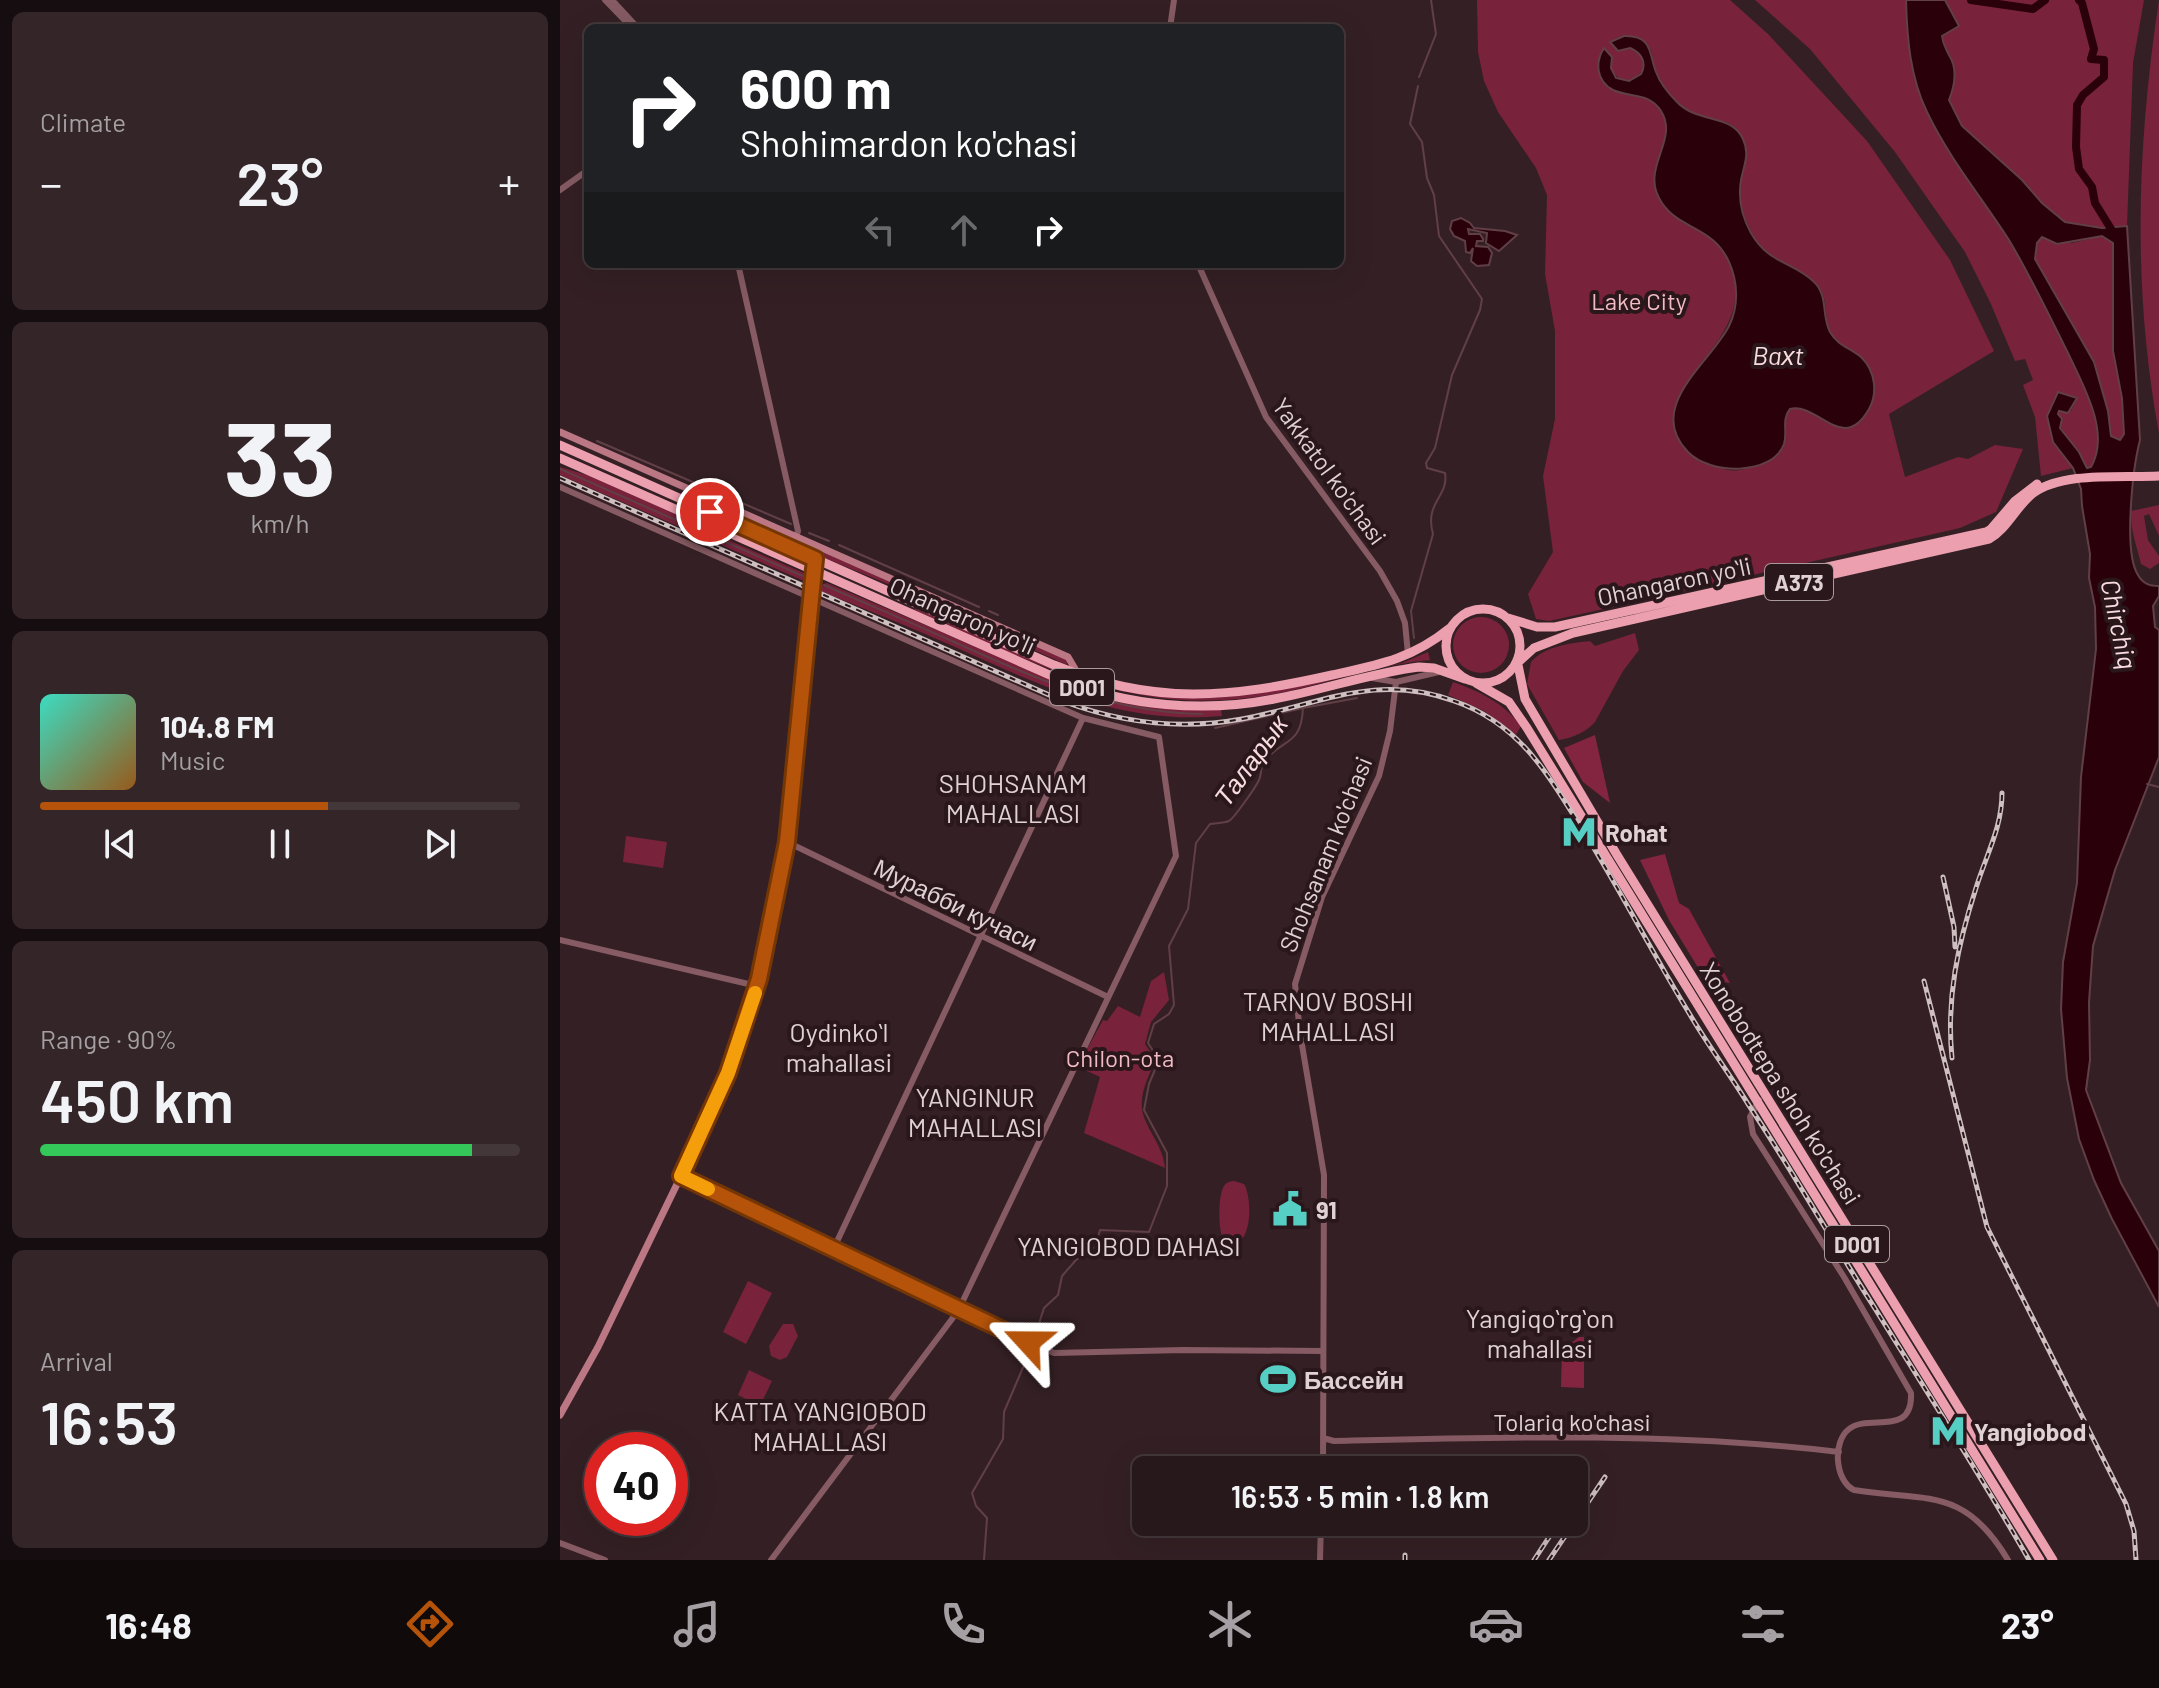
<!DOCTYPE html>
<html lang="en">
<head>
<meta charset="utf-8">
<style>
	:root { --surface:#27181b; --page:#332528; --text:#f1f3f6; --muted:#a4a0a3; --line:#43373a; --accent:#b45309 }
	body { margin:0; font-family:Barlow,sans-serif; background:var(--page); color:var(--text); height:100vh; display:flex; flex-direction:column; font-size:30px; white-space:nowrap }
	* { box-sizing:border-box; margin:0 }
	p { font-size:26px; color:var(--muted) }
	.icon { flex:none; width:44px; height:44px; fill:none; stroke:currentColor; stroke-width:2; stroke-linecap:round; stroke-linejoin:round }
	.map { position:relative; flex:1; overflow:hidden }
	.sheet { display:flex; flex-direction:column; gap:12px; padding:12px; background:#150d0f; width:560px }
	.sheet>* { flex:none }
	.top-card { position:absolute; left:24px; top:24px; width:760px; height:244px; border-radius:12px; box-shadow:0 8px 32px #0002,0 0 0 2px var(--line); background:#202124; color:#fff; overflow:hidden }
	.speed { position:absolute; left:24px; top:1432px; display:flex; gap:16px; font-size:40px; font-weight:700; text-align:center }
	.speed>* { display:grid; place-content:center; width:104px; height:104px; border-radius:50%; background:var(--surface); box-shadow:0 8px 32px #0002,0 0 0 2px var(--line); line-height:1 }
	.speed .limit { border:12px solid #d22; background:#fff; color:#111 }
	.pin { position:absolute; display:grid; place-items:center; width:68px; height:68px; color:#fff; margin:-34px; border:4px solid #fff; border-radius:50%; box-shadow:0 2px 8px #0007 }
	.me { position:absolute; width:88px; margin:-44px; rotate:294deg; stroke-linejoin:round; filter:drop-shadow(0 0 6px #0008) }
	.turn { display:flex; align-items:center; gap:28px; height:168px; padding:0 24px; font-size:36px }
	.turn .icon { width:104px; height:104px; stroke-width:2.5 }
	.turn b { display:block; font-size:56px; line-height:68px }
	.lanes { display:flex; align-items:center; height:76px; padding:0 24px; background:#0003; justify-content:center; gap:40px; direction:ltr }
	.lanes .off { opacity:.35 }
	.big { font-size:60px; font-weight:600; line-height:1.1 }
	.sheet .widget { flex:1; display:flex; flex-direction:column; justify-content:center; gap:12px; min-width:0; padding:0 28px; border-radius:12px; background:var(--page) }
	.sheet .dial { align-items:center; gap:0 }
	.dial b { font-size:104px; line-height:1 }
	.song { display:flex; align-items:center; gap:24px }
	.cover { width:96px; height:96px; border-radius:12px; background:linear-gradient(135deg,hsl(170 70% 55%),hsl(30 70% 35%)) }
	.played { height:8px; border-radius:4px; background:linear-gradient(90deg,var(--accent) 60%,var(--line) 60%) }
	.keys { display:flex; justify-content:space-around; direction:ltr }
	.heat { display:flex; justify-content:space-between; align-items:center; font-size:44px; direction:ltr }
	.charge { height:12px; border-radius:6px; background:linear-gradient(90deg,#34c759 90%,var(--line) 0) }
	.trip { position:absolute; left:572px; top:1456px; width:456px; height:80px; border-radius:12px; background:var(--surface); box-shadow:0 8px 32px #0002,0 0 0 2px var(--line); font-weight:600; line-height:80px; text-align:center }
	.dock { display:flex; height:128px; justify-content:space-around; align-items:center; background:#100a0b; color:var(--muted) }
	.dock .icon { width:56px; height:56px }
	.dock .on { color:var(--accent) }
	.dock b { font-size:36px; color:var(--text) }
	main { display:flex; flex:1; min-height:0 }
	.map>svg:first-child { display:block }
	.green { fill:#78223b; fill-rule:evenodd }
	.forest { fill:#832541 }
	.water { fill:#2a000b; stroke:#613f47; stroke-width:2; fill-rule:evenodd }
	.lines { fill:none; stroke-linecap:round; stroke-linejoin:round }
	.stream { stroke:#613f47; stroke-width:2 }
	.river { stroke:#2a000b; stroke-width:8 }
	.tertiary { stroke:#865b63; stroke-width:6 }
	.secondary { stroke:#bc7785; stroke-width:7 }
	.trunk { stroke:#ec9fae; stroke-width:9 }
	.rail-casing { stroke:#cebfc1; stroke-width:5 }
	.rail { stroke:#2a171b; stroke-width:2; stroke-dasharray:6; stroke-linecap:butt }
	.route-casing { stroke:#753606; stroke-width:20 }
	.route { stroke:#b45309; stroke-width:14 }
	.slow { stroke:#f59e0b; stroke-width:14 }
	.labels { text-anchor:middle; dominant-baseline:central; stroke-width:8; stroke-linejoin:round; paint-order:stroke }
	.shield { fill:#2a171b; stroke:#a99a9c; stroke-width:2 }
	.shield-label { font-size:22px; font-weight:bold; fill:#e0d2d4 }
	.park-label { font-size:24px; fill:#f1bbc4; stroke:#2a171b }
	.street-label { font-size:24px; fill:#e0d2d4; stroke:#2a171b }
	.poi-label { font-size:24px; font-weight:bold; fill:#e0d2d4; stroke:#2a171b; text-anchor:start }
	.water-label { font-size:26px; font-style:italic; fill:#f8dce0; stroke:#2a171b }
	.neighbourhood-label { font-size:26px; fill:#e0d2d4; stroke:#2a171b }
</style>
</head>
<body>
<main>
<section class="sheet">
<div class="widget"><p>Climate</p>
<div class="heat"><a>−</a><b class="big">23°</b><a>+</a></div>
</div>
<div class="widget dial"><b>33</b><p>km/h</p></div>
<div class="widget">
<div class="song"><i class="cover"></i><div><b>104.8 FM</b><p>Music</p></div></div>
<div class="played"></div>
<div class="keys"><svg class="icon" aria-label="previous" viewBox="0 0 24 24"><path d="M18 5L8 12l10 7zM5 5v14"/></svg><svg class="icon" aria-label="pause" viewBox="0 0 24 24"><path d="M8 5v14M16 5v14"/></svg><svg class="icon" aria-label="next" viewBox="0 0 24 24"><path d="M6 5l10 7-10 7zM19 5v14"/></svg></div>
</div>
<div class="widget"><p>Range · 90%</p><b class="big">450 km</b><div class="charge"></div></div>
<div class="widget"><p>Arrival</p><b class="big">16:53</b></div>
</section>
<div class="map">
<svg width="1599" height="1560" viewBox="0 0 1599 1560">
	<rect width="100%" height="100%" fill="#342024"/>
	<path class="green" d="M917 0H1170L1208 34 1307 141 1390 260 1434 351 1329 414 1345 477 1398 457 1408 459 1435 445 1463 449 1436 512 1400 528 1030 612 989 621 976 619 968 594 993 552 983 476 995 419V331L985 274 987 195 976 168 938 112 924 81 918 52ZM1057 38C1064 39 1075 38 1081 41 1095 46 1092 62 1096 72 1102 88 1117 105 1132 114 1147 122 1172 116 1180 134 1190 158 1180 171 1180 194 1180 206 1185 218 1190 229 1207 265 1239 262 1259 287 1269 300 1263 319 1271 333 1279 348 1293 350 1304 360 1315 371 1317 393 1310 406 1306 415 1298 424 1288 426 1265 431 1255 405 1233 408L1226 414C1224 424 1227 436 1223 445 1216 460 1185 473 1168 470 1156 468 1132 449 1120 442 1093 380 1183 349 1175 284 1168 224 1116 235 1098 197 1083 165 1123 132 1096 105 1076 85 1049 102 1038 69L1052 57 1050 68 1061 81H1072L1083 70C1085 53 1073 45 1058 51L1050 42Z
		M1195 0H1345C1350 39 1350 76 1367 112 1389 158 1423 198 1449 241 1471 277 1489 315 1508 354 1523 385 1551 433 1531 467L1526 468C1519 446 1496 435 1499 410L1511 411 1516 401 1496 395 1492 403 1493 443 1513 468 1481 476 1475 417 1463 385 1473 380 1465 359 1455 361 1430 302 1405 252 1335 152 1250 49Z
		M1385 0H1584L1573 63 1567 226 1542 228 1505 222 1482 203 1462 180 1402 126 1389 100C1395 85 1398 69 1389 54 1385 47 1382 45 1382 36L1398 25Z
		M1599 0V433C1572 289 1577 144 1599 0Z
		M1542 236 1553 242V351L1562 398 1564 434 1560 440 1551 436 1548 411 1534 362 1475 259 1477 243 1482 237 1512 243Z
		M0 467 34 477 163 535 175 543 246 574 244 581 0 475Z
		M1599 505V536L1589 514 1584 516 1588 540 1599 556V563L1590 569 1581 564C1576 542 1571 534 1571 511Z
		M264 552 506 659 507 665 352 594 260 556Z
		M267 583 510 687 661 709 662 716C562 725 484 687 395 647 350 627 305 609 260 591L263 584Z
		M355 608 505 673 627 698 667 697 724 689 842 663 868 652 870 660C813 665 759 687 703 696 567 717 474 662 354 610Z
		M893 645a28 28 0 1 1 56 0a28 28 0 1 1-56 0Z
		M1075 633 1079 650 1063 671 1035 722C1026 732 1013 738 999 740L967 684 971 662C985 646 1011 643 1030 641L1035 646Z
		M893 682C919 691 944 703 961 726L956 735 924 711 888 695Z
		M66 836 107 842 103 868 63 862Z
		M604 972 609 1000 591 1022 585 1044 596 1060C589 1075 580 1092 582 1109 585 1129 603 1144 605 1168L524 1133 540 1077 527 1071 532 1054 526 1051 543 1020 547 1021 558 1006 580 1017 591 981Z
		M674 1181 684 1184C693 1198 693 1256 664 1241 658 1232 658 1198 663 1188 666 1182 668 1182 674 1181Z
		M188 1281 212 1293 186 1344 163 1332Z
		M223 1324H233L238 1336 227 1357 220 1360 211 1356 209 1346Z
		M189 1370 212 1381 200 1406 178 1395Z"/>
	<path class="forest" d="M1035 735 1050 803 1023 782 1004 748Z
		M1105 854 1119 903 1129 909 1170 983 1145 979 1109 920 1080 860Z
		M1019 1337H1024V1388L1001 1387 1002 1350Z"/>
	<path class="water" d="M1346 0H1385L1399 26 1382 36C1383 45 1385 47 1389 55 1398 69 1395 85 1389 100L1402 126 1462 180 1482 203 1505 222 1542 228 1567 226 1580 440C1573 467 1563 552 1578 575 1583 584 1590 586 1599 586V596L1593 606 1595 627 1599 630V757L1555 870 1533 946 1529 1002 1530 1060 1526 1090 1561 1183 1599 1251V1307L1552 1219 1534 1180 1519 1139 1507 1078 1501 1009 1503 962 1517 883 1521 777 1536 649 1535 607 1529 578 1530 554 1522 506 1521 489 1513 468 1493 442 1487 416 1498 392 1517 398 1508 413 1499 411 1498 414 1502 419 1500 428 1519 452 1527 468 1531 467C1551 433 1523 385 1508 353 1489 315 1471 277 1449 240 1422 198 1389 158 1367 112 1350 77 1347 38 1346 0ZM1542 236 1553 243V351L1562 398 1564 434 1560 440 1551 436 1548 411 1534 362 1475 259 1477 243 1482 237 1497 244Z
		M1064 36C1093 35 1089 54 1096 72 1100 83 1109 94 1117 102 1138 124 1171 113 1183 139 1190 154 1184 165 1181 180 1178 198 1182 217 1191 233 1209 264 1231 261 1253 281 1269 295 1261 315 1270 332 1278 346 1291 348 1302 358 1315 371 1318 393 1309 409 1283 455 1258 402 1230 409 1221 420 1228 431 1224 444 1212 476 1150 475 1128 452 1084 407 1151 362 1169 326 1179 306 1178 282 1169 262 1153 226 1120 230 1102 203 1078 169 1120 141 1101 111 1089 92 1070 98 1053 90 1036 81 1035 62 1044 48L1052 57 1051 68 1056 78 1069 81 1081 74C1087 63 1082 53 1070 48L1058 51 1050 42Z
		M901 218 910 223 914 228 945 231 957 235 939 251 926 243 927 233 908 229 909 234H920L923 239V241H917L916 246 928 247 932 253 929 265 917 266 911 261 913 248 910 253 906 252 905 241 894 236 890 229 892 221Z"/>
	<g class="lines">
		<path class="stream" d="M859 77 876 34 871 0
			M37 441 231 524
			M0 469 245 577
			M249 533 269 541
			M279 545 419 607
			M264 585C307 604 350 622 392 641 473 678 552 713 642 714
			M429 611 438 615
			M854 638 851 611 873 534C864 502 889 497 885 473L867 468 866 463 875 448 892 375 920 310 922 299 879 236 874 195 867 178 862 142 850 124 858 86
			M655 728 743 708
			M1587 784 1599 787
			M424 1560 427 1518 416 1506 412 1493 443 1439 444 1412 470 1351 484 1308 498 1295 502 1276 516 1260 535 1247 540 1230 589 1232 607 1186V1153L584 1110 589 1084 599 1060 588 1043 594 1024 609 1014 614 1005 609 946 628 909 636 843 650 824C655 823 664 823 669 821 674 818 696 787 699 780 702 774 700 767 704 762 722 737 741 748 743 708L797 698"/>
		<path class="river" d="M1411 0 1473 9 1485 0
			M1519 0 1522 3 1534 49 1531 59 1544 60V77L1523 95 1517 105 1516 147 1519 169 1532 187 1535 203 1556 237"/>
		<path class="tertiary" d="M45 0 72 28
			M52 0 78 28
			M610 28 614 0
			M0 190 28 170
			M178 264 238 531 236 537
			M638 264 706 417 820 571 837 601 845 623 848 654
			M0 487 523 718 599 737 616 856 398 1311 211 1560
			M812 678 836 682 883 671
			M227 842 548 997
			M0 940 197 986
			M1199 1100 1190 1117 1193 1134 1284 1277 1351 1393C1353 1438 1309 1413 1289 1429 1272 1442 1275 1481 1294 1490 1368 1502 1404 1486 1448 1560
			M121 1176 398 1311 494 1353 623 1350 763 1351
			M273 1250 523 718
			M763 1438 774 1441C942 1437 1112 1432 1279 1452
			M763 1470 764 1175 740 1033 735 984 762 897 819 776 830 731 836 682
			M0 1543 45 1560
			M760 1560 761 1522"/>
		<path class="secondary" d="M0 432 508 657 518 674
			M0 1415 38 1347 135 1147 168 1073 191 1008 227 842 254 571"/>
		<path class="trunk" d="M0 445 494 665C594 706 670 698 772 675 818 665 852 659 890 628
			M0 458 501 680C567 706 644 713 714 699 763 690 811 673 859 667L874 668 905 679
			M886 646a37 37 0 1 1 74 0a37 37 0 1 1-74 0Z
			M948 618 977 627H995L1426 532 1431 529 1455 501 1477 484
			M957 660 965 699 1057 855 1493 1560
			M955 665 974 648 1013 633 1429 539C1447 529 1456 507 1472 494 1502 471 1562 478 1599 476
			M916 683 949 702 967 728 1480 1560"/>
		<g class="rail-casing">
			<path id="rail" d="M0 478 505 702C562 723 622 730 682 719 759 705 815 672 894 701 926 712 954 733 975 759 991 778 1003 799 1016 819 1056 882 1090 949 1129 1013 1147 1044 1169 1073 1188 1104 1232 1170 1271 1240 1314 1307 1366 1391 1420 1474 1469 1560
				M1383 877 1394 927 1395 947
				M1364 981 1427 1227 1566 1504 1574 1531 1576 1560
				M1392 1058C1386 998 1398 944 1416 888 1426 855 1442 828 1442 793
				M1014 1498 1018 1493
				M845 1560V1555
				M974 1560 999 1522
				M989 1560 1045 1477"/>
		</g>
		<use href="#rail" class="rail"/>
	</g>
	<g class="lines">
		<g class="route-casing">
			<path id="route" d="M150 512 255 559 227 842 199 979 168 1073 121 1176 468 1342"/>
		</g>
		<use href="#route" class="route"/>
		<path class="slow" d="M148 1189 121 1176 168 1073 195 993"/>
	</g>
	<defs>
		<g id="metro-bare" transform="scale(2.76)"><path d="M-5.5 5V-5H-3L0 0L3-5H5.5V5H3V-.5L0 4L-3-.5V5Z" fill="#56cec3" stroke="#2a171b" stroke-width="2.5" paint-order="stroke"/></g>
		<g id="civic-bare" transform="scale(2.76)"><path d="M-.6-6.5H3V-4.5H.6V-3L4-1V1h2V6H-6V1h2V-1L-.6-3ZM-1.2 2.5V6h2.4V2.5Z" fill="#56cec3" stroke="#2a171b" stroke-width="2.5" paint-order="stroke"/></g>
		<g id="stadium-bare" transform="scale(2.76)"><path d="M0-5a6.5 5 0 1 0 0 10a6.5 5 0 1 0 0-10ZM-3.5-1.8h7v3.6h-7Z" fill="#56cec3" stroke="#2a171b" stroke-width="2.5" paint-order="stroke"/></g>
	</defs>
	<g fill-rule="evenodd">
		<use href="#metro-bare" x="1019" y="832"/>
		<use href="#civic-bare" x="730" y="1209"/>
		<use href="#stadium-bare" x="718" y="1379"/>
		<use href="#metro-bare" x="1388" y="1431"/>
	</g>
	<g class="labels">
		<g class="shield">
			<rect x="1205" y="564" width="68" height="36" rx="6"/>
			<rect x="490" y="669" width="64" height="36" rx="6"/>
			<rect x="1265" y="1226" width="64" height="36" rx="6"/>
		</g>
		<g class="shield-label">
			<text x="1239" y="582">A373</text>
			<text x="522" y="687">D001</text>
			<text x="1297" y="1244">D001</text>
		</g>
		<g class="park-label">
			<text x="1079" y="300">Lake City</text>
			<text x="560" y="1057">Chilon-ota</text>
		</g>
		<g class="street-label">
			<text transform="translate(770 471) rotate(54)">Yakkatol ko'chasi</text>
			<text transform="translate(1114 581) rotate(-12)">Ohangaron yoʻli</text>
			<text transform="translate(403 615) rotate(24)">Ohangaron yoʻli</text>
			<text transform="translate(765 854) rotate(-68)">Shohsanam ko'chasi</text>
			<text transform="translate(396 904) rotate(26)">Мурабби кучаси</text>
			<text transform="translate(1221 1083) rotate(58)">Xonobodtepa shoh ko'chasi</text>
			<text x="1012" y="1421">Tolariq ko'chasi</text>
		</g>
		<g class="poi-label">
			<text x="1045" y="832">Rohat</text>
			<text x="756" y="1209">91</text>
			<text x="744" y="1379">Бассейн</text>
			<text x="1414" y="1431">Yangiobod</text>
		</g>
		<g class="water-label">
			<text x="1218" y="354">Baхt</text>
			<text transform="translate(1560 624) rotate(78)">Chirchiq</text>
			<text transform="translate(690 760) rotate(-54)">Таларык</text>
		</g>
		<g class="neighbourhood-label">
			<text x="453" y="782">SHOHSANAM<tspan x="453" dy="30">MAHALLASI</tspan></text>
			<text x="768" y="1000">TARNOV BOSHI<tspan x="768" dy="30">MAHALLASI</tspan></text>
			<text x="279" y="1031">Oydinkoʻl<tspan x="279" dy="30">mahallasi</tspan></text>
			<text x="415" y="1096">YANGINUR<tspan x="415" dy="30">MAHALLASI</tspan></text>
			<text x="569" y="1245">YANGIOBOD DAHASI</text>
			<text x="980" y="1317">Yangiqoʻrgʻon<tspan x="980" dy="30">mahallasi</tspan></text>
			<text x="260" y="1410">KATTA YANGIOBOD<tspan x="260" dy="30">MAHALLASI</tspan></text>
		</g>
	</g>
</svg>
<div class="speed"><div class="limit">40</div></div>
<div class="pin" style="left:150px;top:512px;background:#d93025"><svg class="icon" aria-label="arrive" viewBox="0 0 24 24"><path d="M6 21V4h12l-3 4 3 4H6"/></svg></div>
<svg class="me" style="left:468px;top:1342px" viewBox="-20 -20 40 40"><path d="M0-17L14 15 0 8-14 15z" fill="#b45309" stroke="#fff" stroke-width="4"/></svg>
<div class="trip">16:53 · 5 min · 1.8 km</div>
<div class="top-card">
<div class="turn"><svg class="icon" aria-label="right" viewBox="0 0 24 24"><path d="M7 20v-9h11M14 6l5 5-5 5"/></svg><div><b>600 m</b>Shohimardon ko'chasi</div></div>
<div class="lanes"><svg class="icon off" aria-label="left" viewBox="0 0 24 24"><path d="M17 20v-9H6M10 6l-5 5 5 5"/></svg><svg class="icon off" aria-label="ahead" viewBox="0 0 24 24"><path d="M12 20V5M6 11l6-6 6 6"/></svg><svg class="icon" aria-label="right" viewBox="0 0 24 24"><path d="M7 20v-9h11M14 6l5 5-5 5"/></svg></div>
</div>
</div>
</main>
<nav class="dock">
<b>16:48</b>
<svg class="icon on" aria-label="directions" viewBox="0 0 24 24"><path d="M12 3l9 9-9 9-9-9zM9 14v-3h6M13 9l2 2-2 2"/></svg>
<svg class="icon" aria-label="music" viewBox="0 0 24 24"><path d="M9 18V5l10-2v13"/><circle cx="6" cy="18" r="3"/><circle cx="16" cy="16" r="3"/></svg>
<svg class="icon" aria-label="phone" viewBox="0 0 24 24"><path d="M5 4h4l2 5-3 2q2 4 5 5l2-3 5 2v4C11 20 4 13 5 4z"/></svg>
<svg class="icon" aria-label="climate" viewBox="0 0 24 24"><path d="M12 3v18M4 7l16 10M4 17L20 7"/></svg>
<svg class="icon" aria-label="car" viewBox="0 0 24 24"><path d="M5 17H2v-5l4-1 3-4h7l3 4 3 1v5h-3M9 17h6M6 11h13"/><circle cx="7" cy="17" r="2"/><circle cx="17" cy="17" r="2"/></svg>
<svg class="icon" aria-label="filters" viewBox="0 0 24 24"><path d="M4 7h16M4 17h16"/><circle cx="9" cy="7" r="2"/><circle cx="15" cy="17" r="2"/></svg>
<b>23°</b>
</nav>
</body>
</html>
